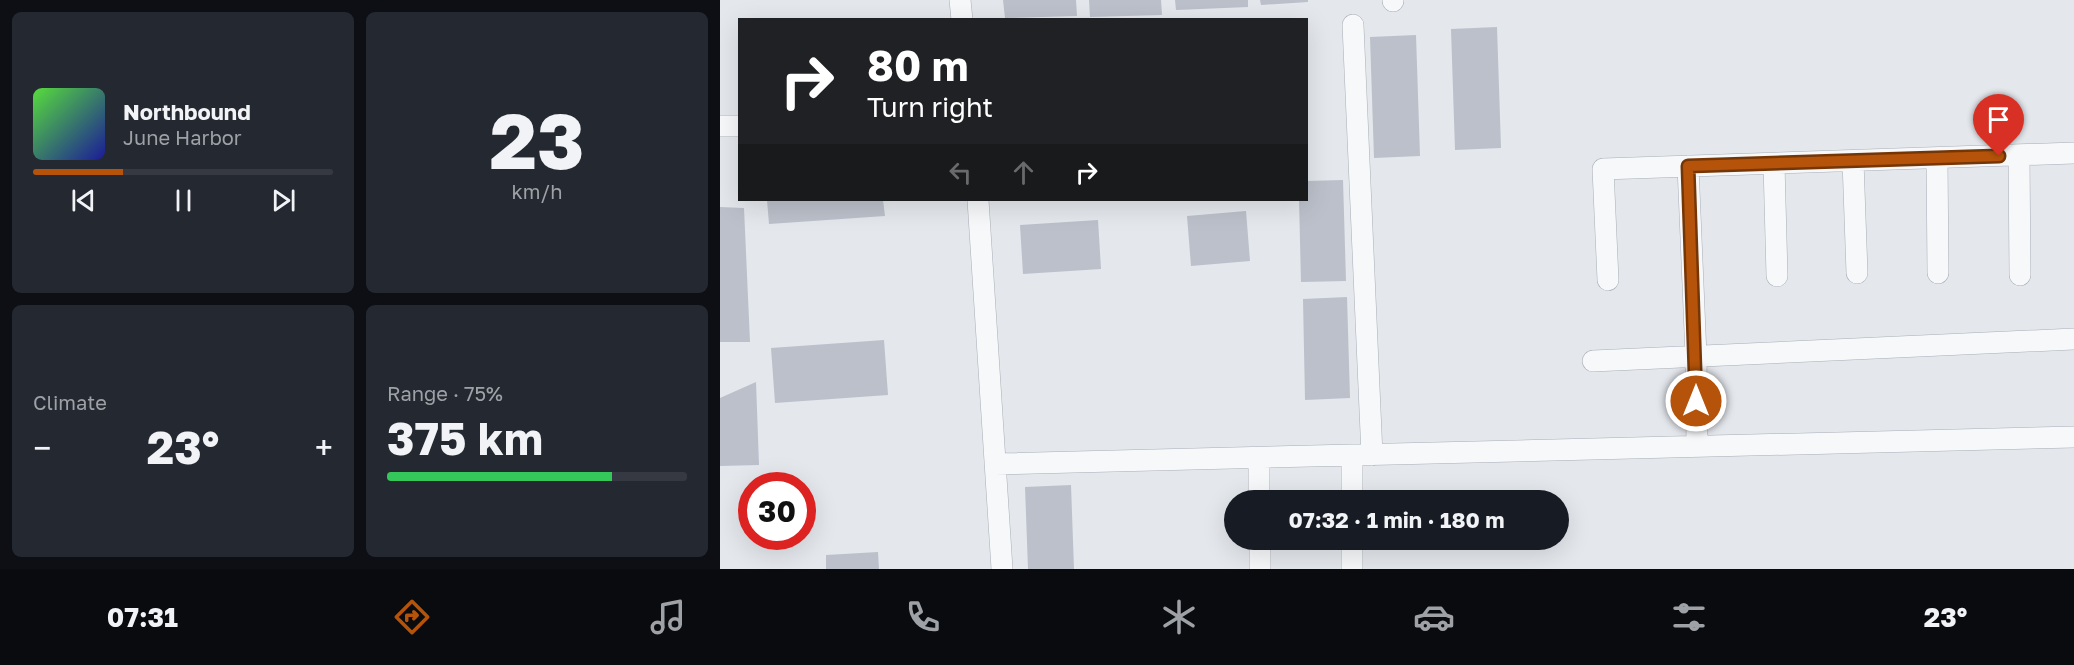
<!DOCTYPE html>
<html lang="en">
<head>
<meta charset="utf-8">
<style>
	:root { --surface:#171b24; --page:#242831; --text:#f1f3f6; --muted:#9ea1a6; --line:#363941; --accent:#b45309 }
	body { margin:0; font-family:"Golos Text",sans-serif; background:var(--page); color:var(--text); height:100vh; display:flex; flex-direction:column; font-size:22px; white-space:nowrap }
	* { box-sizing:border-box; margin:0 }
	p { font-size:20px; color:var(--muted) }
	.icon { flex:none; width:33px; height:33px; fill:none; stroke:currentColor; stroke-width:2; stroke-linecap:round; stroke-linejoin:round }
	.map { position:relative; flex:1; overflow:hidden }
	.panel { display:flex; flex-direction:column; gap:12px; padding:12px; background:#0d0f14; width:720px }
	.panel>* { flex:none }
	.banner { position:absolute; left:18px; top:18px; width:570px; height:183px; border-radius:0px; box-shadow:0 6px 24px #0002; background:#202124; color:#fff; overflow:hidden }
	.speed { position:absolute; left:18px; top:472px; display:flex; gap:12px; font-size:30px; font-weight:700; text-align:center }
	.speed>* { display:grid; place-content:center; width:78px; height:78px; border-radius:50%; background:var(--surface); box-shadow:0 6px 24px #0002; line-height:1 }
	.speed .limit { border:9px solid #d22; background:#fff; color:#111 }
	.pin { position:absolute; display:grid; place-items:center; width:51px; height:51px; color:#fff; margin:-62px -26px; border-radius:50% 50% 50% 0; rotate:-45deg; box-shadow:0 0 6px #0007 }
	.pin .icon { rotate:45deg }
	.me { position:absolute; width:66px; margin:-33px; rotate:0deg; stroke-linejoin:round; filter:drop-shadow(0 0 4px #0008) }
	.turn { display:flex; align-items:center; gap:21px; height:126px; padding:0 30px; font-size:27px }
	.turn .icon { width:78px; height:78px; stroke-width:2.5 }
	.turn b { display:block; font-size:42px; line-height:51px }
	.lanes { display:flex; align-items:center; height:57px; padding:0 30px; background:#0003; justify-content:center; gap:30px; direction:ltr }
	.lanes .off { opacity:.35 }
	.big { font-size:45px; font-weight:700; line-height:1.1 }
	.panel .tile { flex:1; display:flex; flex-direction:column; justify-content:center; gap:9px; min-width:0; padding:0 21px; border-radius:9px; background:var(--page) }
	.panel .dial { align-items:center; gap:0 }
	.dial b { font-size:78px; line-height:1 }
	.song { display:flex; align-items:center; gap:18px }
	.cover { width:72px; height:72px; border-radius:9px; background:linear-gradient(135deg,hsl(110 70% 55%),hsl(240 70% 35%)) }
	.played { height:6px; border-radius:3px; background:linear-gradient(90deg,var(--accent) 30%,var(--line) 30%) }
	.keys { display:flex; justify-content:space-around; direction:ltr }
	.heat { display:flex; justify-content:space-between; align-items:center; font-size:33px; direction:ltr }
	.charge { height:9px; border-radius:4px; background:linear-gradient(90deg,#34c759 75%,var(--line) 0) }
	.panel .tiles { flex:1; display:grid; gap:12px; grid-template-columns:repeat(2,1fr) }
	.trip { position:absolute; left:504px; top:490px; width:345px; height:60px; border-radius:30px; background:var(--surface); box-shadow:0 6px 24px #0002; font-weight:700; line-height:60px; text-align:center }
	.menu { display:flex; height:96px; justify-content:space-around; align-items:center; background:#090b0e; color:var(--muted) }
	.menu .icon { width:42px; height:42px }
	.menu .on { color:var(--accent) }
	.menu b { font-size:27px; color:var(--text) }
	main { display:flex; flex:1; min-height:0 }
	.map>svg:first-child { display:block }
	.building { fill:#bbc0ca }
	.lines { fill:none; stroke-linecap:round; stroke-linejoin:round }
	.minor-casing { stroke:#a9aeb7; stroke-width:22 }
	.minor { stroke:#f7f8fa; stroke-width:21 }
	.route-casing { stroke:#753606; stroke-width:15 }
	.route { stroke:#b45309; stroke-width:10 }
</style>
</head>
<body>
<main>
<section class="panel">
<div class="tiles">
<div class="tile">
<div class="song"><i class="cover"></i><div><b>Northbound</b><p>June Harbor</p></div></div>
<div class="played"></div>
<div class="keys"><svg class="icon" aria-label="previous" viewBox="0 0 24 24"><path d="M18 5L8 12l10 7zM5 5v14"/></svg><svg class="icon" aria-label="pause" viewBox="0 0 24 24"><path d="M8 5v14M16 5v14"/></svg><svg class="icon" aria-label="next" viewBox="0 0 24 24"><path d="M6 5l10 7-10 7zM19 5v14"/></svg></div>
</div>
<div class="tile dial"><b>23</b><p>km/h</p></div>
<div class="tile"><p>Climate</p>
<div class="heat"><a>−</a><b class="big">23°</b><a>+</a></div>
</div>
<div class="tile"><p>Range · 75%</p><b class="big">375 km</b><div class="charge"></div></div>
</div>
</section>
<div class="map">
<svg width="1354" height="569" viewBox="0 0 1354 569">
	<rect width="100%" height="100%" fill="#e4e7ec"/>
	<path class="building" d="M283 0H356L357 16 285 18Z
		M369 0H441L442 15 370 17Z
		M455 0H528V7L456 10Z
		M540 0H588V2L541 5Z
		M777 27 781 148 735 150 731 29Z
		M696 35 700 156 654 158 650 37Z
		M623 180 626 281 581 282 579 200H586V181Z
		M47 200H163L165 216 49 224Z
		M0 207 24 208 30 342H0Z
		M526 211 530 261 471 266 467 216Z
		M378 220 381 269 303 274 300 225Z
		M627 297 630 398 585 400 583 299Z
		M164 340 168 395 55 403 51 348Z
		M36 382 39 465 0 466V398Z
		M351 485 354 569H308L305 487Z
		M158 552 159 569H106V555Z"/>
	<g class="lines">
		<g class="minor-casing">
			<path id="minor" d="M240 0 242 20
				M673 0V1
				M633 25 652 455
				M0 126H20
				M1299 155 1300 275
				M1217 158 1218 273
				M1133 161 1137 273
				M1054 164 1057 276
				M968 166 976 356 977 446
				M258 200 282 569
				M888 280 883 169 1354 153
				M873 361 1354 339
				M539 458V501
				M275 464 1354 437
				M632 501V455
				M540 540V569
				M632 569V540"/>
		</g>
		<use href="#minor" class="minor"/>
	</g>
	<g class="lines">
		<g class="route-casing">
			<path id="route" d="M976 401 968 166 1279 156"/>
		</g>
		<use href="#route" class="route"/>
	</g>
</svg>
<div class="speed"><div class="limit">30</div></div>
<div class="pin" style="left:1279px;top:156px;background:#d93025"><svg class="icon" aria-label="arrive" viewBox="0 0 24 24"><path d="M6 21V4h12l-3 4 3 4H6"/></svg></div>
<svg class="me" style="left:976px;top:401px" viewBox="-20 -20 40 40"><circle r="17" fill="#b45309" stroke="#fff" stroke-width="3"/><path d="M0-11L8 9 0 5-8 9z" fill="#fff"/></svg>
<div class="trip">07:32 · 1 min · 180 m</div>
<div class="banner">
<div class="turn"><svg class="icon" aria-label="right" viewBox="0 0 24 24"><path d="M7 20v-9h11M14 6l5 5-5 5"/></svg><div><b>80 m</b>Turn right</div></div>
<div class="lanes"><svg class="icon off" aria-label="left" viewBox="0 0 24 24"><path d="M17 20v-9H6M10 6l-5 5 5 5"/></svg><svg class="icon off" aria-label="ahead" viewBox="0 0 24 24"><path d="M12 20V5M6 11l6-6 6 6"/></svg><svg class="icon" aria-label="right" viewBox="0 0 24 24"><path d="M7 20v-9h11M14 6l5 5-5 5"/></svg></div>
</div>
</div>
</main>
<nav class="menu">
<b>07:31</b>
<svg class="icon on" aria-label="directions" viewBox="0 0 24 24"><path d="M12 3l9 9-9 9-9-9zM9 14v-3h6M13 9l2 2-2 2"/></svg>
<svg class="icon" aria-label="music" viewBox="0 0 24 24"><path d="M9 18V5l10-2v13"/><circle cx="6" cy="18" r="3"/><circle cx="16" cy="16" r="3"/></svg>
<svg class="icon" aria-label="phone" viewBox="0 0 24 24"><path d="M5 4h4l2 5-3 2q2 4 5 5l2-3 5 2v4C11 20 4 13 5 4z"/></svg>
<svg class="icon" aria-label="climate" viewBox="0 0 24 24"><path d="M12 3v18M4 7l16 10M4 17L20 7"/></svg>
<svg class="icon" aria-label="car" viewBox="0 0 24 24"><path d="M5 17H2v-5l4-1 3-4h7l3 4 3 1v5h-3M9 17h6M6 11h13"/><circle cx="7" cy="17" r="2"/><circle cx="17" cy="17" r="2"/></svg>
<svg class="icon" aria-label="filters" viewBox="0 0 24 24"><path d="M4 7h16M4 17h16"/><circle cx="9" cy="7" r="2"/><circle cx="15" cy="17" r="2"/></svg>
<b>23°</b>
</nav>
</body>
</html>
